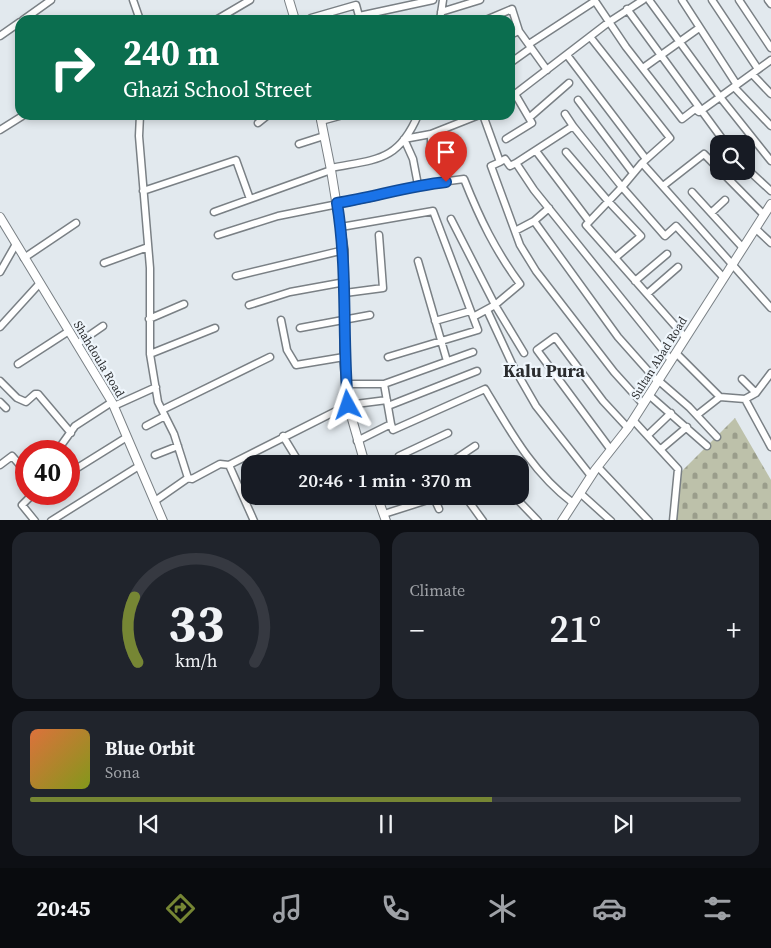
<!DOCTYPE html>
<html lang="en">
<head>
<meta charset="utf-8">
<style>
	:root { --surface:#171b24; --page:#20242c; --text:#f1f3f6; --muted:#9ea1a6; --line:#363941; --accent:#768634 }
	body { margin:0; font-family:"Source Serif 4",serif; background:var(--page); color:var(--text); height:100vh; display:flex; flex-direction:column; font-size:19px; white-space:nowrap }
	* { box-sizing:border-box; margin:0 }
	p { font-size:16px; color:var(--muted) }
	.icon { flex:none; width:28px; height:28px; fill:none; stroke:currentColor; stroke-width:2; stroke-linecap:round; stroke-linejoin:round }
	.map { position:relative; height:520px; overflow:hidden }
	.sheet { display:flex; flex-direction:column; gap:12px; padding:12px; background:#0d0f14; flex:1 }
	.sheet>* { flex:none }
	.top-card { position:absolute; left:15px; top:15px; width:500px; height:105px; border-radius:15px; box-shadow:0 2px 8px #0003; background:#0b6e4f; color:#fff; overflow:hidden }
	.tools { position:absolute; left:710px; top:135px; display:grid; gap:10px }
	.tools a { display:grid; place-items:center; width:45px; height:45px; border-radius:10px; background:var(--surface); box-shadow:0 2px 8px #0003; font-size:25px }
	.speed { position:absolute; left:15px; top:440px; display:flex; gap:10px; font-size:25px; font-weight:700; text-align:center }
	.speed>* { display:grid; place-content:center; width:65px; height:65px; border-radius:50%; background:var(--surface); box-shadow:0 2px 8px #0003; line-height:1 }
	.speed .limit { border:8px solid #d22; background:#fff; color:#111 }
	.pin { position:absolute; display:grid; place-items:center; width:42px; height:42px; color:#fff; margin:-51px -21px; border-radius:50% 50% 50% 0; rotate:-45deg; box-shadow:0 0 5px #0007 }
	.pin .icon { rotate:45deg }
	.me { position:absolute; width:55px; margin:-28px; rotate:355deg; stroke-linejoin:round; filter:drop-shadow(0 0 4px #0008) }
	.turn { display:flex; align-items:center; gap:18px; height:105px; padding:0 25px; font-size:22px }
	.turn .icon { width:65px; height:65px; stroke-width:2.5 }
	.turn b { display:block; font-size:35px; line-height:42px }
	.big { font-size:38px; font-weight:600; line-height:1.1 }
	.sheet .widget { flex:1; display:flex; flex-direction:column; justify-content:center; gap:8px; min-width:0; padding:0 18px; border-radius:15px; background:var(--page) }
	.sheet .dial { align-items:center; gap:0 }
	.dial svg { height:130px; overflow:visible; fill:none; stroke:var(--line); stroke-width:7; stroke-linecap:round; text-anchor:middle }
	.dial text { fill:var(--text); stroke:none }
	.song { display:flex; align-items:center; gap:15px }
	.cover { width:60px; height:60px; border-radius:8px; background:linear-gradient(135deg,hsl(20 70% 55%),hsl(70 70% 35%)) }
	.played { height:5px; border-radius:2px; background:linear-gradient(90deg,var(--accent) 65%,var(--line) 65%) }
	.keys { display:flex; justify-content:space-around; direction:ltr }
	.heat { display:flex; justify-content:space-between; align-items:center; font-size:28px; direction:ltr }
	.sheet .tiles { flex:1; display:grid; gap:12px; grid-template-columns:1fr 1fr }
	.widget:last-child { grid-column:span 2 }
	.trip { position:absolute; left:241px; top:455px; width:288px; height:50px; border-radius:15px; background:var(--surface); box-shadow:0 2px 8px #0003; font-weight:600; line-height:50px; text-align:center }
	.menu { display:flex; height:80px; justify-content:space-around; align-items:center; background:#090b0e; color:var(--muted) }
	.menu .icon { width:35px; height:35px }
	.menu .active { color:var(--accent) }
	.menu b { font-size:22px; color:var(--text) }
	.map>svg:first-child { display:block }
	.cemetery { fill:url(#cemetery-stones) }
	.lines { fill:none; stroke-linecap:round; stroke-linejoin:round }
	.minor-casing { stroke:#7a8085; stroke-width:9 }
	.tertiary-casing { stroke:#7a8085; stroke-width:10 }
	.minor { stroke:#fff; stroke-width:6 }
	.tertiary { stroke:#fff; stroke-width:8 }
	.route-casing { stroke:#114b97; stroke-width:12 }
	.route { stroke:#1a73e8; stroke-width:9 }
	.labels { text-anchor:middle; dominant-baseline:central; stroke-width:4.5; stroke-linejoin:round; paint-order:stroke }
	.street-label { font-size:12px; fill:#2a2c2e; stroke:#eff6fc }
	.district-label { font-size:18px; font-weight:bold; fill:#2a2c2e; stroke:#eff6fc }
</style>
</head>
<body>
<div class="map">
<svg width="771" height="521" viewBox="0 0 771 521">
	<defs>
		<pattern id="cemetery-stones" width="16" height="16" patternUnits="userSpaceOnUse" patternTransform="scale(1.25)"><rect width="16" height="16" fill="#bdc1aa"/><path d="M2 7V4a2 2 0 0 1 4 0v3zM10 15v-3a2 2 0 0 1 4 0v3z" fill="#9a9d8b"/></pattern>
	</defs>
	<rect width="100%" height="100%" fill="#e2e9ee"/>
	<path class="cemetery" d="M735 418 771 480V520L676 521 682 471Z"/>
	<g class="lines">
		<g class="minor-casing">
			<path id="minor" d="M133 0 140 20
				M682 0 737 85
				M712 0 758 69
				M739 0 771 48
				M768 0 771 4
				M627 9 726 144
				M441 12 480 0
				M311 18 356 5 359 16 433 0
				M23 20 51 0
				M216 20 250 0
				M440 20 443 0
				M486 20 512 9 519 31 510 35
				M519 31 547 70
				M0 36 20 22
				M591 38 670 138 642 163
				M529 44 595 1 626 47 682 119 695 109 699 112 720 97 649 0
				M567 55 646 159
				M771 60 720 97 771 161
				M510 63 531 48
				M643 68 699 28
				M752 74 771 94
				M734 87 771 126
				M510 98 609 22 643 0
				M578 100 633 173
				M565 114 573 126
				M140 115 139 136 150 268V354L158 402 174 434 188 478
				M483 115 500 162 491 166 520 245 536 271 614 372 643 404
				M530 117 569 83
				M321 121 343 115
				M258 123 268 115
				M0 130 24 115
				M431 134V154L442 153 447 182
				M506 139 532 123 515 94
				M299 144 324 136
				M536 151 589 221
				M566 152 608 201 641 236 615 258
				M500 162 505 159 510 166 516 163
				M331 168C376 159 398 162 418 115
				M746 168 771 191
				M418 185 413 159 404 139 431 134 479 115
				M663 186 704 154 764 215
				M143 191 236 160 250 199
				M692 192 743 248
				M214 212 331 170
				M711 213 725 200
				M451 219 495 305 524 353
				M534 221 549 208
				M341 227 433 211 478 330 388 357
				M756 229 771 243
				M515 231 534 221 618 337 658 382
				M218 235 278 216 378 196 418 185 464 179C480 219 495 250 520 284L495 305 473 317
				M24 258 76 223
				M418 261 447 361
				M104 263 148 247
				M0 272 16 244
				M236 276 344 250
				M723 277 676 226 665 236 622 187 642 163 771 308
				M635 281 667 254
				M345 293 383 288 379 235
				M647 294 678 267
				M249 305 290 292 345 282
				M487 310 513 366 536 406 591 476
				M149 319 184 304
				M281 320 287 350 296 365 344 357
				M435 321 470 311
				M0 327 40 283
				M300 328 370 315
				M77 344 103 326
				M676 353 720 397 745 399 756 393 771 373
				M150 354 215 328
				M671 360 534 190 516 163 573 126 622 187 586 225 685 337
				M18 364 69 331
				M742 379 756 393
				M0 381 17 398 26 402 35 394H38L71 433
				M659 381 689 407 717 437
				M346 384H384L473 352
				M384 384 391 424
				M649 395 707 446
				M745 399 771 447
				M0 402 6 408
				M114 406 156 387
				M388 406 477 371
				M162 410 270 357
				M697 415 720 397
				M633 420 678 469 673 521
				M146 426 165 416
				M648 435 671 413
				M283 436 300 464
				M357 441 391 424 393 430 485 389C510 431 533 473 573 503
				M661 449 687 427
				M611 450 537 350 555 337 603 401 628 428
				M57 451 75 426 112 402
				M155 455 178 446
				M402 464 399 456 448 433
				M448 464 475 446
				M0 465 12 456 26 472
				M229 465 254 521
				M69 467 74 470 127 437
				M598 467 649 521
				M580 493 611 521
				M33 494 22 505 35 521
				M465 496 483 521
				M514 496 538 521
				M434 498 439 509
				M155 501 188 478 192 479 220 464 229 465 348 405 387 400
				M384 514 434 498 433 496
				M51 521 139 466"/>
		</g>
		<g class="tertiary-casing">
			<path id="tertiary" d="M289 0 295 20
				M320 115 331 170 344 250V361L348 405 365 464
				M0 217 112 402 163 521
				M377 496 386 521
				M562 521 595 470 628 428 771 204"/>
		</g>
		<use href="#minor" class="minor"/>
		<use href="#tertiary" class="tertiary"/>
	</g>
	<g class="lines">
		<g class="route-casing">
			<path id="route" d="M348 405C342 337 348 271 337 203 374 197 409 186 446 182"/>
		</g>
		<use href="#route" class="route"/>
	</g>
	<g class="labels">
		<g class="street-label">
			<text transform="translate(659 358) rotate(-58)">Sultan Abad Road</text>
			<text transform="translate(99 359) rotate(59)">Shahdoula Road</text>
		</g>
		<g class="district-label">
			<text x="544" y="370">Kalu Pura</text>
		</g>
	</g>
</svg>
<div class="tools">
<a><svg class="icon" aria-label="search" viewBox="0 0 24 24"><circle cx="10" cy="10" r="6"/><path d="M15 15l6 6"/></svg></a>
</div>
<div class="speed"><div class="limit">40</div></div>
<div class="pin" style="left:446px;top:182px;background:#d93025"><svg class="icon" aria-label="arrive" viewBox="0 0 24 24"><path d="M6 21V4h12l-3 4 3 4H6"/></svg></div>
<svg class="me" style="left:348px;top:405px" viewBox="-20 -20 40 40"><path d="M0-17L14 15 0 8-14 15z" fill="#1a73e8" stroke="#fff" stroke-width="4"/></svg>
<div class="trip">20:46 · 1 min · 370 m</div>
<div class="top-card">
<div class="turn"><svg class="icon" aria-label="right" viewBox="0 0 24 24"><path d="M7 20v-9h11M14 6l5 5-5 5"/></svg><div><b>240 m</b>Ghazi School Street</div></div>
</div>
</div>
<section class="sheet">
<div class="tiles">
<div class="widget dial"><svg viewBox="0 0 100 80">
<path d="M14 69A42 42 0 1 1 86 69"/>
<path d="M14 69A42 42 0 0 1 12 29" stroke="#768634"/>
<text x="50" y="56" font-size="32" font-weight="700">33</text>
<text x="50" y="72" font-size="11">km/h</text>
</svg></div>
<div class="widget"><p>Climate</p>
<div class="heat"><a>−</a><b class="big">21°</b><a>+</a></div>
</div>
<div class="widget">
<div class="song"><i class="cover"></i><div><b>Blue Orbit</b><p>Sona</p></div></div>
<div class="played"></div>
<div class="keys"><svg class="icon" aria-label="previous" viewBox="0 0 24 24"><path d="M18 5L8 12l10 7zM5 5v14"/></svg><svg class="icon" aria-label="pause" viewBox="0 0 24 24"><path d="M8 5v14M16 5v14"/></svg><svg class="icon" aria-label="next" viewBox="0 0 24 24"><path d="M6 5l10 7-10 7zM19 5v14"/></svg></div>
</div>
</div>
</section>
<nav class="menu">
<b>20:45</b>
<svg class="icon active" aria-label="directions" viewBox="0 0 24 24"><path d="M12 3l9 9-9 9-9-9zM9 14v-3h6M13 9l2 2-2 2"/></svg>
<svg class="icon" aria-label="music" viewBox="0 0 24 24"><path d="M9 18V5l10-2v13"/><circle cx="6" cy="18" r="3"/><circle cx="16" cy="16" r="3"/></svg>
<svg class="icon" aria-label="phone" viewBox="0 0 24 24"><path d="M5 4h4l2 5-3 2q2 4 5 5l2-3 5 2v4C11 20 4 13 5 4z"/></svg>
<svg class="icon" aria-label="climate" viewBox="0 0 24 24"><path d="M12 3v18M4 7l16 10M4 17L20 7"/></svg>
<svg class="icon" aria-label="car" viewBox="0 0 24 24"><path d="M5 17H2v-5l4-1 3-4h7l3 4 3 1v5h-3M9 17h6M6 11h13"/><circle cx="7" cy="17" r="2"/><circle cx="17" cy="17" r="2"/></svg>
<svg class="icon" aria-label="filters" viewBox="0 0 24 24"><path d="M4 7h16M4 17h16"/><circle cx="9" cy="7" r="2"/><circle cx="15" cy="17" r="2"/></svg>
</nav>
</body>
</html>
